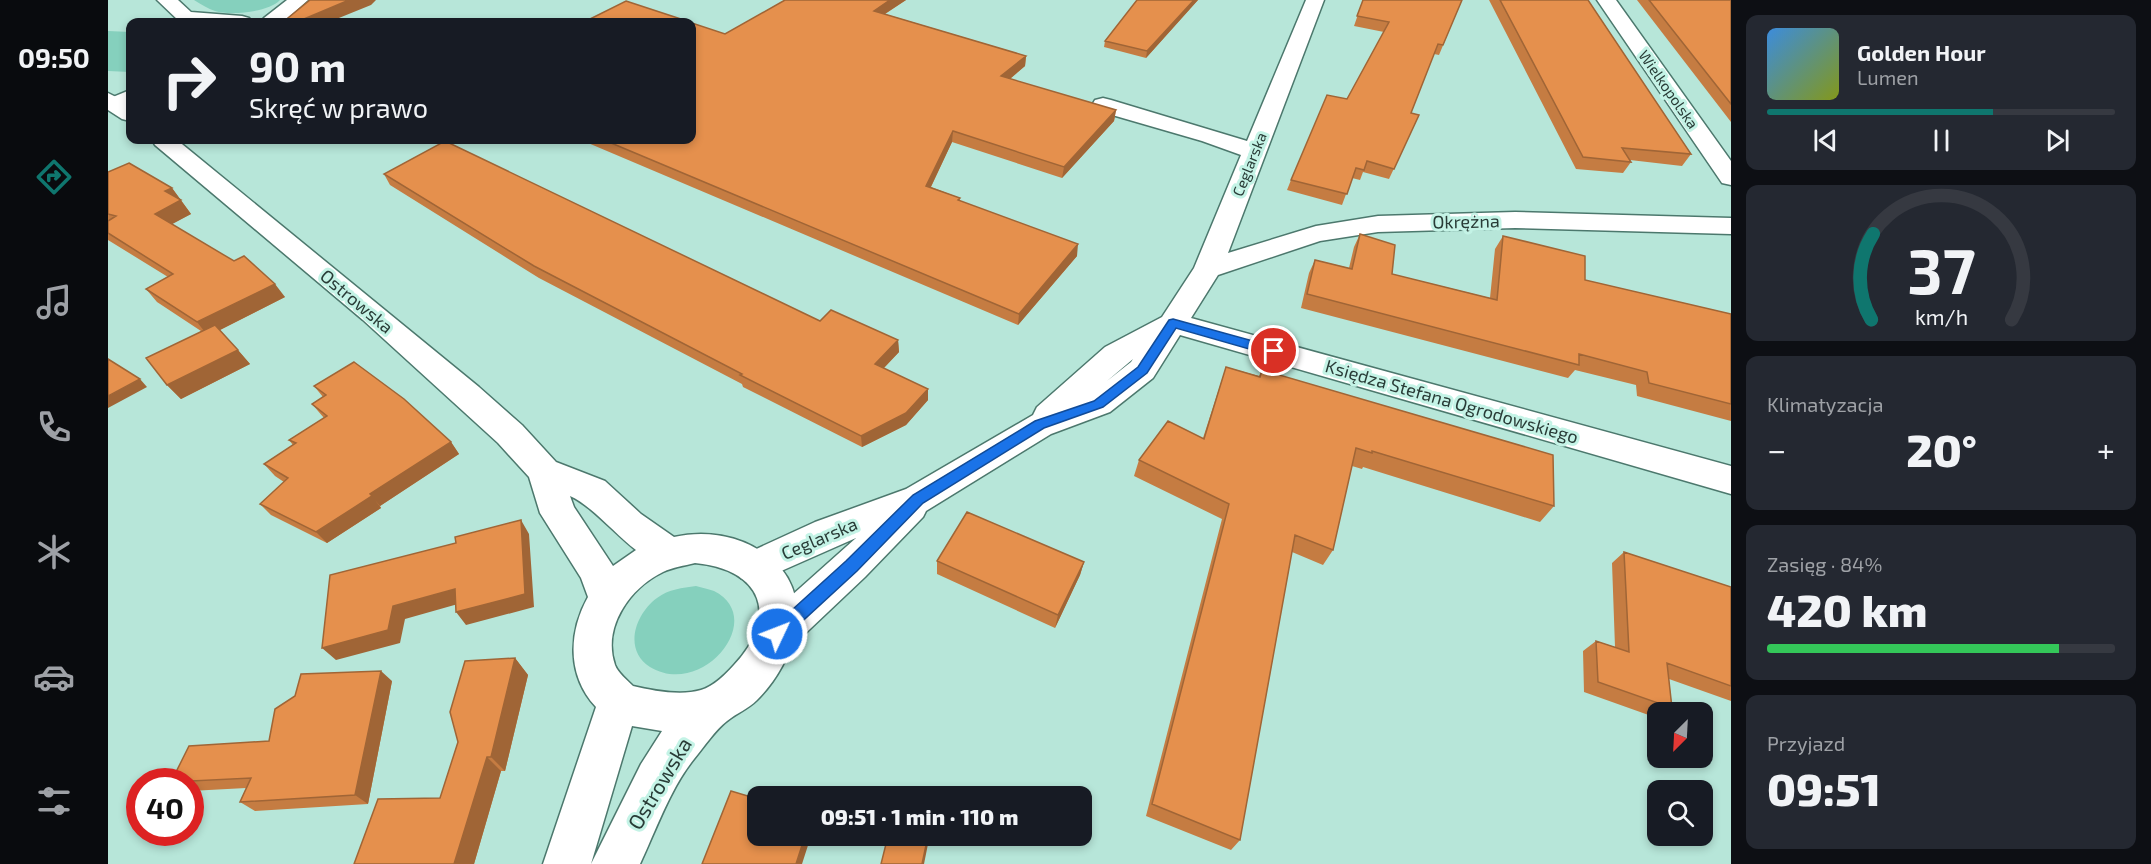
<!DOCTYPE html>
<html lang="pl">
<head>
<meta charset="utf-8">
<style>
	:root { --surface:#171b24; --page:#242831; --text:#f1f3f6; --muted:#9ea1a6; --line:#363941; --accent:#0f766e }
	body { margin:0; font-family:"Exo 2",sans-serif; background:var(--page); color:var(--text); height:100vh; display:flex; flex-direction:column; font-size:22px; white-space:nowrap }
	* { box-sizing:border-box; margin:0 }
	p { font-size:20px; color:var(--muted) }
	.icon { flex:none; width:33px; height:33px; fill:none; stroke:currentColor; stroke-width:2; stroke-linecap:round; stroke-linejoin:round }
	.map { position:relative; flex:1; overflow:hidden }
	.details { display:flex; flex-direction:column; gap:15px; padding:15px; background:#0d0f14; width:420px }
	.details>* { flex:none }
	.top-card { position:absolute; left:18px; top:18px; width:570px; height:126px; border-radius:12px; box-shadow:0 3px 9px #0003; background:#171b24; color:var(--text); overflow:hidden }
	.needle { width:39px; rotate:204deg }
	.buttons { position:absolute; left:1539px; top:702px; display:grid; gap:12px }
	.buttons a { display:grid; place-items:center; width:66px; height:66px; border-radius:12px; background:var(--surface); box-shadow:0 3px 9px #0003; font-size:30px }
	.speed { position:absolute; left:18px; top:768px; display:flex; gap:12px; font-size:30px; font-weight:700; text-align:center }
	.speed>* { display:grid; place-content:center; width:78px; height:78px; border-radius:50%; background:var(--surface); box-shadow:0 3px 9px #0003; line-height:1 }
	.speed .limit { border:9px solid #d22; background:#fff; color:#111 }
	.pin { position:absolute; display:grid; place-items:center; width:51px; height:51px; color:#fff; margin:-26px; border:3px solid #fff; border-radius:50%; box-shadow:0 2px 6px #0007 }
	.me { position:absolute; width:66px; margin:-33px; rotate:47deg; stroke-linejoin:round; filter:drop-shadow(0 0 4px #0008) }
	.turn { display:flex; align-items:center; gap:21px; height:126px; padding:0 24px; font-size:27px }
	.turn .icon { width:78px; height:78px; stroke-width:2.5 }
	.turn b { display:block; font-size:42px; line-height:51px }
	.big { font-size:45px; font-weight:800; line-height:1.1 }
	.details .tile { flex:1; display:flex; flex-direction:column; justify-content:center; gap:9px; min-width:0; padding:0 21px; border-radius:12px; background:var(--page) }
	.details .dial { align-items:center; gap:0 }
	.dial svg { height:156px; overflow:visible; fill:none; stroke:var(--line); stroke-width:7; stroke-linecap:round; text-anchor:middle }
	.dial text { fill:var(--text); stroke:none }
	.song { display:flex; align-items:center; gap:18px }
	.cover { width:72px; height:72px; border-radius:9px; background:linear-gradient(135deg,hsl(210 70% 55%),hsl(70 70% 35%)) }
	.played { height:6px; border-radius:3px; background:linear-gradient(90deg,var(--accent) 65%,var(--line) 65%) }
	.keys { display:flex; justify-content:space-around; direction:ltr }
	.heat { display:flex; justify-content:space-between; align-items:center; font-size:33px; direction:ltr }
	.charge { height:9px; border-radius:4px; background:linear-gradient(90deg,#34c759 84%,var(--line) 0) }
	.trip { position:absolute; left:639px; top:786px; width:345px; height:60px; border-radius:12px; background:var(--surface); box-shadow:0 3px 9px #0003; font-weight:800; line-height:60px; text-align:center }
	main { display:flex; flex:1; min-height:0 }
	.dock { display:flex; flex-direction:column; width:108px; justify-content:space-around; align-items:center; background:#090b0e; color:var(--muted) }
	.dock .icon { width:42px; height:42px }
	.dock .current { color:var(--accent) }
	.dock b { font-size:27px; color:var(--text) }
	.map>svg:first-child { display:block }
	.green { fill:#85d0bd }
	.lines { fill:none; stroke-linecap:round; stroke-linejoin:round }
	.minor-casing { stroke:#4c786d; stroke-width:3 }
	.major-casing { stroke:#4c786d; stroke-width:3 }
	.minor { fill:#fff; fill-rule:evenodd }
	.major { fill:#fff; fill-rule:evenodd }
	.wall { fill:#c57c42 }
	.shaded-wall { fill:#a06536 }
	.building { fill:#e5904d; stroke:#a06536; stroke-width:1.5 }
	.route { fill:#1a73e8; stroke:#114b97; stroke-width:1.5 }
	.labels { text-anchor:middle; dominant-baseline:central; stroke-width:6; stroke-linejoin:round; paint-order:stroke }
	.far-street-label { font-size:15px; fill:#293c37; stroke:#c4f3e6 }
	.street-label { font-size:18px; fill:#293c37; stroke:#c4f3e6 }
	.near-street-label { font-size:21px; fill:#293c37; stroke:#c4f3e6 }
</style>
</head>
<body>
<main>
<nav class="dock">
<b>09:50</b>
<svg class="icon current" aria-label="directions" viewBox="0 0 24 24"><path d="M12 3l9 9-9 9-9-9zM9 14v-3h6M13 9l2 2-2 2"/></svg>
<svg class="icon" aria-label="music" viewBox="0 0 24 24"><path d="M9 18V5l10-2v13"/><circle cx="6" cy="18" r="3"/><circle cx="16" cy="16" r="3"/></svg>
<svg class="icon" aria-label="phone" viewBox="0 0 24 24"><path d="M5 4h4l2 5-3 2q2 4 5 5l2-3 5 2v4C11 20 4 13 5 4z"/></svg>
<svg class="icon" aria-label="climate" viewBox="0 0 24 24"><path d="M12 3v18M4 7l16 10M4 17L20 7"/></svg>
<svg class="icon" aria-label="car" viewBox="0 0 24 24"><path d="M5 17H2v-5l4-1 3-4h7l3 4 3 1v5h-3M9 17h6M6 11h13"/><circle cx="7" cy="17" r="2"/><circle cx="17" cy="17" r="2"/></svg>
<svg class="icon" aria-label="filters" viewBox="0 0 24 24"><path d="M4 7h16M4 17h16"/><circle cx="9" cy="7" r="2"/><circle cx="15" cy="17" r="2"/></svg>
</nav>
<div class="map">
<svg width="1623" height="864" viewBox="0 0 1623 864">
	<rect width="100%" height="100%" fill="#b7e6d9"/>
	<path class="green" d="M86 0H172C161 12 123 16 107 11 100 9 93 4 86 0Z
		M0 31 22 32V72L0 71Z
		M588 586C594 588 601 589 606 591 660 618 595 699 542 667 515 650 527 614 549 598 561 589 574 588 588 586Z"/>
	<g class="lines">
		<g class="minor-casing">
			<path id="minor" d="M49 0H70L83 12 134 16 141 18 144 22H77L71 21Z
				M179 0H200L175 22H153L156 18Z
				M1198 0H1216L1120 253 1208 226 1270 216 1407 212 1623 218V234L1407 228 1270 232 1212 241 1110 275 1083 318 1623 466V494L1072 335 1045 378 1002 412 943 434 818 511 815 517 757 577 683 647 669 652 655 647 649 634 655 621 748 538 646 583 633 578 627 567 633 556 707 522 798 489 925 415 929 407 997 347 1054 317 1086 268 1133 155 1094 141 987 110 984 105 987 100 995 98 1003 100 1139 141ZM1025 359 1023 362 999 381Z
				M1489 0H1508L1623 161V185L1614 183Z
				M22 90V105L7 111 0 109V99Z"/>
		</g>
		<g class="major-casing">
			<path id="major" d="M0 93 22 104V121L14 119 0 110Z
				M44 140H69L371 387 414 425 448 462 497 481 533 514 566 537C597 530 631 535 657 554 711 591 688 661 649 700 640 709 629 713 619 721 607 730 596 747 586 759 562 789 548 830 532 864H483L533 764 554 731 524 726 483 864H435L488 707C459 676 460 633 480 597L473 578 432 513 421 477 390 443 255 320 47 145ZM462 496C483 505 508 535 528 550L505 566 466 507ZM587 563C654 569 672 616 626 665 617 675 606 686 593 690 573 696 546 691 525 686 519 680 510 673 507 665 494 627 522 588 555 572 565 567 576 566 587 563Z"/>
		</g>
		<use href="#minor" class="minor"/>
		<use href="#major" class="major"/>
	</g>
	<path class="wall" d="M677 0H798L777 14 918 56 917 66 902 79 1008 110 1006 121 954 178 844 142 823 187 852 198V201L969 256 910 325 473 140H584L617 34Z
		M1029 0H1090L1038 58 996 47 997 41Z
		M1255 0H1354L1331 55 1326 54 1303 113 1311 115 1281 179 1255 172 1252 180 1244 178 1234 205 1179 190 1183 180 1239 99 1276 32 1246 26Z
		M1381 0H1480L1583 154 1574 166 1522 160 1523 162 1515 173 1468 169Z
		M1529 0H1623V122Z
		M0 172 64 188 83 214 63 224 177 297 112 330 142 364 73 399 59 385 93 331 49 302 38 289 60 277 0 240Z
		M276 174 712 321 790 340 791 352 776 368 820 400 798 425 754 447 635 387 634 384 431 278 282 185Z
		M1252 234 1284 274 1382 298 1387 249 1395 236 1477 280 1623 314V421L1529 396 1528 385 1467 370 1460 378 1193 308 1201 273 1207 260 1241 268 1246 247Z
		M1118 367 1151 376 1154 370 1446 506 1432 522 1255 467 1254 469 1244 466 1225 550 1215 565 1184 552 1132 840 1123 850 1038 816 1114 519 1026 476 1031 460 1095 438Z
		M206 386 343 442 351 454 272 506 273 508 219 543 163 515 152 504 176 482 167 476 156 464 185 445 181 440 216 418 204 404 215 397Z
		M1516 552 1623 587V701L1561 679 1564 708 1557 712H1550V717L1549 718 1476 692 1475 651 1488 641 1507 647 1504 563Z
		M829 561 976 562 972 575 947 628 829 574Z
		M407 658 420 675 397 771H393L366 864H246L332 798 350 742Z
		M284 681 260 804 147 811 132 802 138 788 82 791V782H63L161 741Z"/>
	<path class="shaded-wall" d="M241 0H268L263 5 221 22H201L198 18Z
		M782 0H798L766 21V11Z
		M1086 0H1090L1038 58 1039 51 1043 46Z
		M918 56 917 66 892 87 893 76Z
		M1008 110 1006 121 954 178 956 167Z
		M845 131 844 142 818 197V186Z
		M64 188 83 214 57 228 47 214 57 191Z
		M970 244 969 256 910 325 911 314Z
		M167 284 177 297 100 336 89 322Z
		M790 340 791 352 768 376 767 364Z
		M130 350 142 364 73 399 59 385Z
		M32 379 39 387 0 408V396Z
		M820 389V400L798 425 754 447 753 436Z
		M343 442 351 454 272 506 262 494Z
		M264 496 273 508 219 543 208 532Z
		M413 520 421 534 426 607 358 625 348 612Z
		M976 562 972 575 947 628 950 615Z
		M347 589 357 602 297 619 292 643 228 660 214 648 285 606Z
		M407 658 420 675 397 771 383 757Z
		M273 671 284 681 260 804 247 795Z
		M379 757 393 771 366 864H346Z
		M697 836H703L694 864H688Z
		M820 836V844L816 864H814Z"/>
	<path class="building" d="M202 0H241L198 18 213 22H175Z
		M677 0H782L766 11 918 56 893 76 1008 110 956 167 845 131 818 186 852 198 850 200 970 244 911 314 496 140H584V23L617 34Z
		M1029 0H1086L1039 51 997 41Z
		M1255 0H1354L1335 45 1330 44 1303 113 1311 115 1286 169 1259 161 1256 170 1248 168 1239 194 1183 180 1219 95 1239 99 1281 22 1249 16Z
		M1392 0H1480L1583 154 1514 148 1523 162 1475 157Z
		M1541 0H1623V104Z
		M518 1 582 22H476Z
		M337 141 712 321 723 310 790 340 767 364 820 389 798 413 753 436 632 375 634 374 426 266 276 174Z
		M21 163 64 188 57 191 73 200 47 214 126 261 136 256 167 284 89 322 38 289 65 274 0 233V221L8 216 0 214V172Z
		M1252 234 1287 245 1284 274 1389 300 1395 236 1477 256V280L1623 314V404L1541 383 1539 372 1471 354V365L1199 294 1207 260 1244 269Z
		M107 325 130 350 59 385 38 358Z
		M0 359 32 379 0 396Z
		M246 362 296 399 343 442 262 494 264 496 208 532 152 504 180 478 156 464 188 443 181 440 219 416 204 404 218 395 206 386Z
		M1118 367 1152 377 1154 370 1445 455 1446 506 1264 451V453L1248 448 1225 550 1187 535 1132 840 1044 804 1121 504 1031 460 1060 421 1096 439Z
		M859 512 976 562 950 615 829 561Z
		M413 520 417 594 348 612 347 589 285 606 280 630 214 648 222 575 348 543 347 537Z
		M1516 552 1623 587V686L1559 663 1564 708 1490 682 1488 641 1521 652Z
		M407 658 383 757H379L346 864H246L270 799 332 798 350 742 342 712 357 661Z
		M273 671 247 795 132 802 143 778 63 782 81 746 161 741 167 709 187 696 193 674Z
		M623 791 650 799V836H697L688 864H594Z
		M780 836H820L814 864H773Z"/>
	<path class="route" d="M1065 319 1170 348 1172 351 1166 356 1068 328 1039 373 995 407 936 428 815 503 749 571 675 639 669 641 663 639 661 634 663 629 738 561 805 495 927 421 986 401 1030 367 1061 320Z"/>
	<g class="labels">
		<g class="far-street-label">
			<text transform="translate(1561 89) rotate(55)">Wielkopolska</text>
			<text transform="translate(1141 164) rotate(-68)">Ceglarska</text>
		</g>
		<g class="street-label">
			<text transform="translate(1358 221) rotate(-1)">Okrężna</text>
			<text transform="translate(249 301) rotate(40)">Ostrowska</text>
			<text transform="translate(1344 401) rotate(16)">Księdza Stefana Ogrodowskiego</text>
			<text transform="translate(711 538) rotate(-23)">Ceglarska</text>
		</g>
		<g class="near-street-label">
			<text transform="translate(551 783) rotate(-59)">Ostrowska</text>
		</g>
	</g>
</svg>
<div class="buttons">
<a><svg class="needle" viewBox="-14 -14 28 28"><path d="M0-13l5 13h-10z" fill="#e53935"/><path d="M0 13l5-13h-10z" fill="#9ea1a6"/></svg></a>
<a><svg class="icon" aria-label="search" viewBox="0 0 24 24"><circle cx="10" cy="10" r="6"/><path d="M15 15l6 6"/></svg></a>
</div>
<div class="speed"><div class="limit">40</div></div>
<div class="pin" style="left:1166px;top:351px;background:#d93025"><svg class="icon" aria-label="arrive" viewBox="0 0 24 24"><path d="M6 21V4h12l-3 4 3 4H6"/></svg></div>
<svg class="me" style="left:669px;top:634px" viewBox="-20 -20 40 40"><circle r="17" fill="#1a73e8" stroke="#fff" stroke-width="3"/><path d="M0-11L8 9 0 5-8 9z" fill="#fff"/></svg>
<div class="trip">09:51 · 1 min · 110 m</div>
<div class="top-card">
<div class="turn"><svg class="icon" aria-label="right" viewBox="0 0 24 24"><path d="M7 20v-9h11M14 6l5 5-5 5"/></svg><div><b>90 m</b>Skręć w prawo</div></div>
</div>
</div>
<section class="details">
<div class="tile">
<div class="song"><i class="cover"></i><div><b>Golden Hour</b><p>Lumen</p></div></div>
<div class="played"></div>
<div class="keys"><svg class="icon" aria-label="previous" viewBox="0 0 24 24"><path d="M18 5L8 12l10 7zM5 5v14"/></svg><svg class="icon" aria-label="pause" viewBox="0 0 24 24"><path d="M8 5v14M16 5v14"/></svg><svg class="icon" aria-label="next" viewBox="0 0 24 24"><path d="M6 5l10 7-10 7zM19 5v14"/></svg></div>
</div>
<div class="tile dial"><svg viewBox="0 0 100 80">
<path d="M14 69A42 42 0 1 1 86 69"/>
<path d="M14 69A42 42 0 0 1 15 25" stroke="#0f766e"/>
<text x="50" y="56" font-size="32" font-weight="700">37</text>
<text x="50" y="72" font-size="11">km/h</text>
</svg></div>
<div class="tile"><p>Klimatyzacja</p>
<div class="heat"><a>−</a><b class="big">20°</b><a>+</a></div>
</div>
<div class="tile"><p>Zasięg · 84%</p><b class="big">420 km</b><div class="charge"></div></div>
<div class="tile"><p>Przyjazd</p><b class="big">09:51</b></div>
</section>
</main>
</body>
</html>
